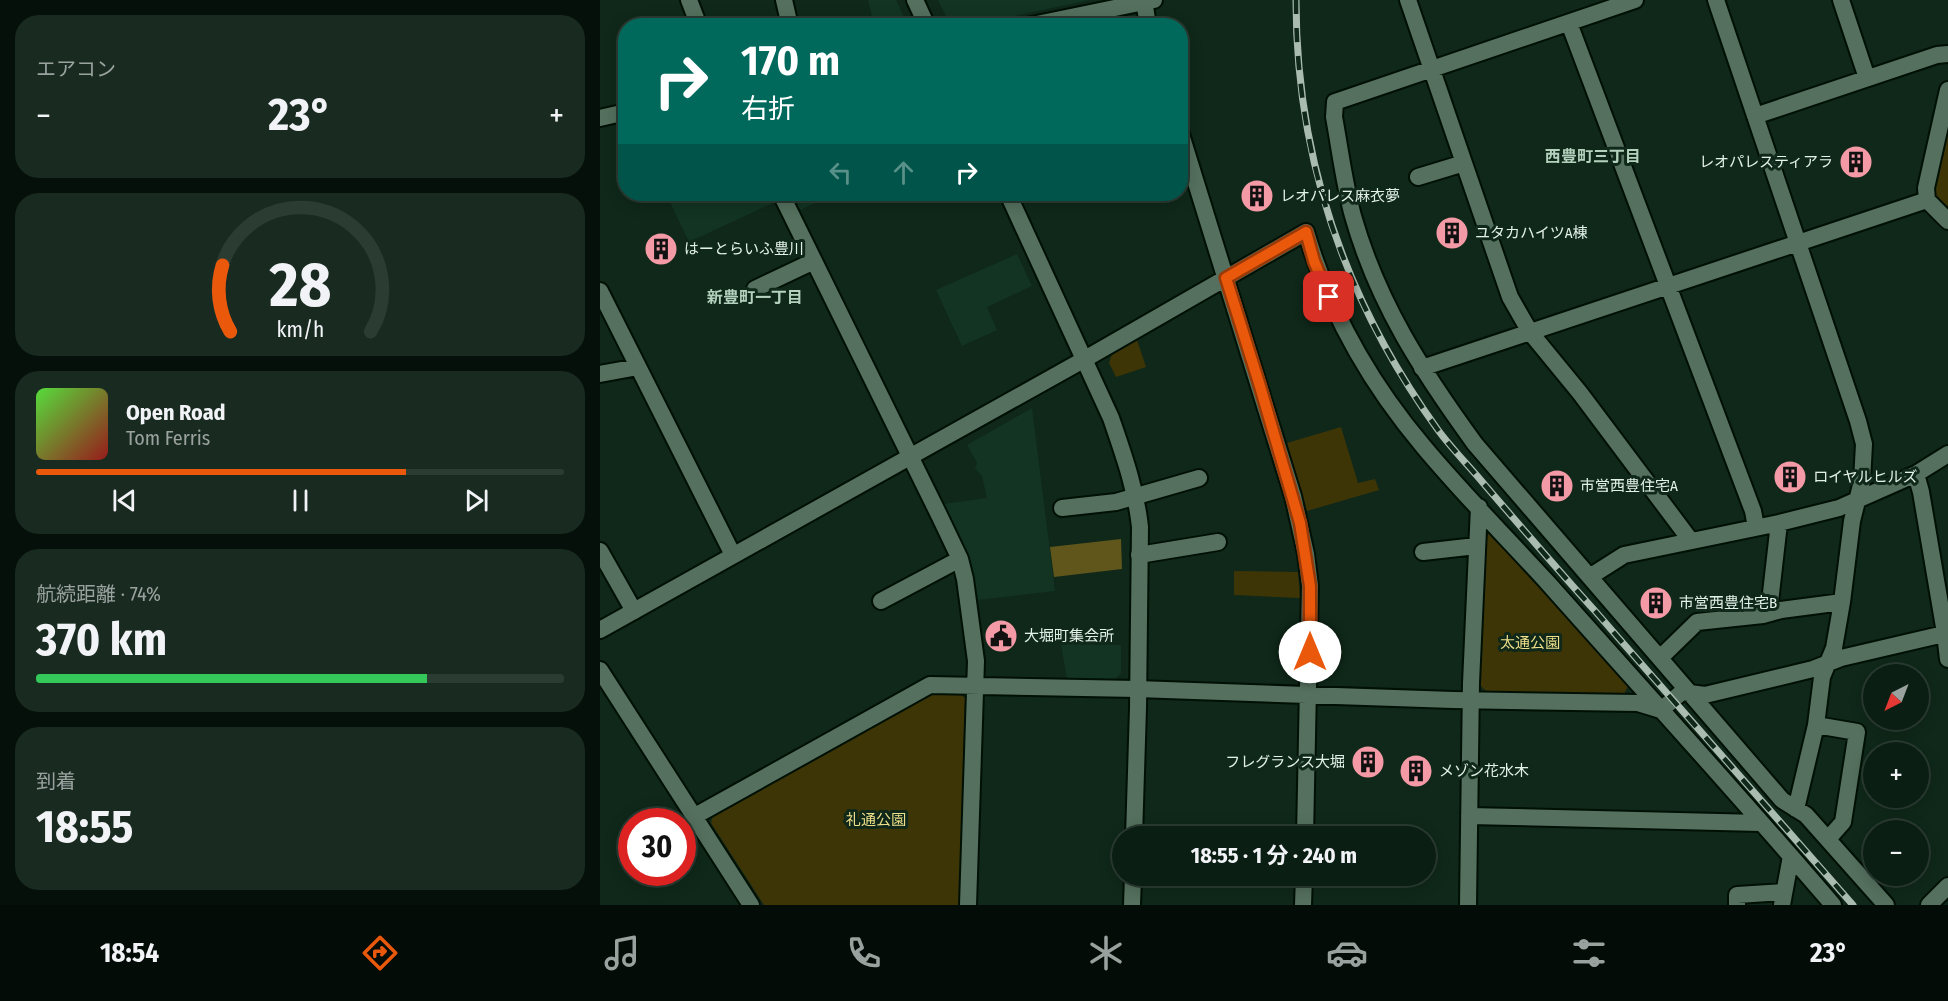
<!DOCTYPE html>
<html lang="ja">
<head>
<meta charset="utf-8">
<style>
	:root { --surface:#0b1e13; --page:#192b21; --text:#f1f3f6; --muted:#9aa2a0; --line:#2b3c33; --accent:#ea580c }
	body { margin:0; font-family:"Fira Sans Condensed","Noto Sans JP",sans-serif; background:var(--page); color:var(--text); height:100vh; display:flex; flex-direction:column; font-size:22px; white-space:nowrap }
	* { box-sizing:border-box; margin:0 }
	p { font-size:20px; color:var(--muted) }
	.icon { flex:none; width:33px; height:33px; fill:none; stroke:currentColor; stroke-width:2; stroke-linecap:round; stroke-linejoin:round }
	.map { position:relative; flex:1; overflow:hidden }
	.sheet { display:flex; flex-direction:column; gap:15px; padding:15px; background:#06100a; width:600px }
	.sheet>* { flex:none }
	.hud { position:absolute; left:18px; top:18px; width:570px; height:183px; border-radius:24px; box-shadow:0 3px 15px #0003,0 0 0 2px var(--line); background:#00695c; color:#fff; overflow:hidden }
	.needle { width:39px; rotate:222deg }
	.fabs { position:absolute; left:1263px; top:664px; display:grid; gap:12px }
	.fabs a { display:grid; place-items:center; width:66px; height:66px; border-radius:50%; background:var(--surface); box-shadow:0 3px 15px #0003,0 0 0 2px var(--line); font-size:30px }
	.speed { position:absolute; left:18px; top:808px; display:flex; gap:12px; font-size:30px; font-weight:700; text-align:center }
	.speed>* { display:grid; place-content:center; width:78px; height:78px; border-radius:50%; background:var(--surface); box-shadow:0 3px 15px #0003,0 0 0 2px var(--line); line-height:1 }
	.speed .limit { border:9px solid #d22; background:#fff; color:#111 }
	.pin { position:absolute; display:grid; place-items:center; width:51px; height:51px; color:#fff; margin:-26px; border-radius:12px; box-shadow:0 3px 9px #0006 }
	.me { position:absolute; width:66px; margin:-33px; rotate:0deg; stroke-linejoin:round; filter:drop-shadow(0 0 4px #0008) }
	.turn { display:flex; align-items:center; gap:21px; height:126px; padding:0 24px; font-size:27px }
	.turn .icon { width:78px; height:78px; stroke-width:2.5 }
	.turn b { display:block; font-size:42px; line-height:51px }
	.lanes { display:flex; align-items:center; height:57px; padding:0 24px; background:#0003; justify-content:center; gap:30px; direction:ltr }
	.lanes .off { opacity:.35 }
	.big { font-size:45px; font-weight:700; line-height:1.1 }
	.sheet .tile { flex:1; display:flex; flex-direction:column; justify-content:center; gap:9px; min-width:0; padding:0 21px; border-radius:24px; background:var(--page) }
	.sheet .dial { align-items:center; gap:0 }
	.dial svg { height:156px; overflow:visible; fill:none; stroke:var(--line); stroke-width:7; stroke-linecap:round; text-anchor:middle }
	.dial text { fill:var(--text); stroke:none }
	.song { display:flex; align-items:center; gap:18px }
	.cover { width:72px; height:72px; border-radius:9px; background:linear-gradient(135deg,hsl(110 70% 55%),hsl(0 70% 35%)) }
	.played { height:6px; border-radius:3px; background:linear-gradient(90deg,var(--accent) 70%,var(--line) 70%) }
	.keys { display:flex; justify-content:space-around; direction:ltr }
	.heat { display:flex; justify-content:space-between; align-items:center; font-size:33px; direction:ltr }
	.charge { height:9px; border-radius:4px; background:linear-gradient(90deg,#34c759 74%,var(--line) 0) }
	.trip { position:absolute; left:512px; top:826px; width:324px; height:60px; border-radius:30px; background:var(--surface); box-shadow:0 3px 15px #0003,0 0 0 2px var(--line); font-weight:700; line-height:60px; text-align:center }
	.menu { display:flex; height:96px; justify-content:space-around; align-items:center; background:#040c08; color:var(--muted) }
	.menu .icon { width:42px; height:42px }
	.menu .active { color:var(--accent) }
	.menu b { font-size:27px; color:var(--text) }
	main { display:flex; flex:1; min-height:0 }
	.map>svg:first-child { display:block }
	.built { fill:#133422 }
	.green { fill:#3e3507 }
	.forest { fill:#60561c }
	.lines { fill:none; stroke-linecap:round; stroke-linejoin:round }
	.minor-casing { stroke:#001005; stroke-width:20 }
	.tertiary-casing { stroke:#001005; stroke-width:20 }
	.secondary-casing { stroke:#001005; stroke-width:20 }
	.minor { stroke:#55705e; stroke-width:16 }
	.tertiary { stroke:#55705e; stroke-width:16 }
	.secondary { stroke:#55705e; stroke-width:16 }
	.rail-casing { stroke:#aabcb0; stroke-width:7 }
	.rail { stroke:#0f2819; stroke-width:4.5; stroke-dasharray:14; stroke-linecap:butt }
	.route-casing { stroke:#983908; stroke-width:15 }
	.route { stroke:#ea580c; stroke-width:10 }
	.labels { text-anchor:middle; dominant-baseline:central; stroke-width:6; stroke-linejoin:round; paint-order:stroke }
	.poi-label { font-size:15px; fill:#e3f2e8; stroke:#0f2819; text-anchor:start }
	.park-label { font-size:15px; fill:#efdf8a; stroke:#0f2819 }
	.neighbourhood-label { font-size:16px; font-weight:bold; fill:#b3d1bd; stroke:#0f2819 }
</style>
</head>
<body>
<main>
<section class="sheet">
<div class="tile"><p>エアコン</p>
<div class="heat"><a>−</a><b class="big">23°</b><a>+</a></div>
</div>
<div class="tile dial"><svg viewBox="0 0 100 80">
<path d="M14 69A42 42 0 1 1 86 69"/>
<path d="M14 69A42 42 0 0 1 10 35" stroke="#ea580c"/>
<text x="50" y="56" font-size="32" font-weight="700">28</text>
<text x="50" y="72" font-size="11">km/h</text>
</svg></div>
<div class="tile">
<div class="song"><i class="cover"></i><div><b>Open Road</b><p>Tom Ferris</p></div></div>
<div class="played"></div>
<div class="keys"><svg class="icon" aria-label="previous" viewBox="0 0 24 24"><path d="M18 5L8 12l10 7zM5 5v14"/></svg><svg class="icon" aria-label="pause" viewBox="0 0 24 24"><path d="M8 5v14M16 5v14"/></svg><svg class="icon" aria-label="next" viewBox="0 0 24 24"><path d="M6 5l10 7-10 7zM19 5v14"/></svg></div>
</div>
<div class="tile"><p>航続距離 · 74%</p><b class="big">370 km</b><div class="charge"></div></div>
<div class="tile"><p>到着</p><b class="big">18:55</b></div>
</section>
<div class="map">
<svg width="1348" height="905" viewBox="0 0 1348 905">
	<rect width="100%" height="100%" fill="#0f2819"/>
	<path class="built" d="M268 0H296L308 25H274Z
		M338 0H490L371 25 351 26Z
		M87 194H171L175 202 89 242 70 202Z
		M192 194H235L200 210Z
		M417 254 432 286 387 307 397 330 362 346 336 290Z
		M432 408 455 591 378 600 370 565 344 504 387 498 382 476 375 468 377 463 367 445Z
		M461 644 521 645V673L514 680 467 679Z"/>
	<path class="green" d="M1348 115V213L1335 201 1332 189Z
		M537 340 546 367 516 377 509 363 512 354Z
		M741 427 758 483 775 479 779 490 707 511 687 443Z
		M894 530 1030 682 1024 694 887 692 880 685 885 537Z
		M634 571 698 572 700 598 634 595Z
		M334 692H358L365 698 359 905H164L111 823 113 815Z"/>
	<path class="forest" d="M521 539 522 569 454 577 450 547Z"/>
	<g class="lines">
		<g class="minor-casing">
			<path id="minor" d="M89 0 99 26
				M184 0 190 26
				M544 0 548 26
				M808 0 910 297 930 332 980 393 1091 541
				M1035 0 735 102 734 117C740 149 744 183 753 216 778 304 822 371 875 444L1182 800 1206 815 1286 905
				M1116 0 1258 421 1264 444 1262 481 1252 521 1242 602 1234 648 1222 677 1216 725 1196 809
				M1241 0 1267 78
				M969 23 1153 511 1156 527
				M1348 90 1326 188 1327 200 1348 221
				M1155 116 1337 55 1348 54
				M580 131 693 496 706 554 710 586 705 837
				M818 177 864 163
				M181 194 339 515 360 559 365 579 376 661 368 905
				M155 289 214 261
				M0 291 133 555
				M485 359 706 232C729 311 770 383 823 446 862 493 906 537 948 583 1043 690 1140 796 1233 905
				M822 368 1327 200
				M0 374 38 367
				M1316 474 1321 492 1345 633 1348 659
				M462 508 516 502 599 478
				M0 551 34 611
				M823 552 876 546
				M539 555 618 542
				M991 576 1024 555 1179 523 1239 508 1316 474 1348 454
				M281 601 360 559
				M1171 613 1170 602 1179 523
				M1060 658 1097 622 1163 615 1181 610 1242 602
				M0 670 151 905
				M1216 725 1257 732 1243 822 1228 839
				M95 816 330 685 537 689 853 700 1038 703 1061 710 1082 692 1105 695 1213 669 1241 658 1348 633
				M869 816 1160 823
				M703 905 704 876
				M868 905 871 683 879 507
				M1137 905V895L1184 892
				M1182 905 1191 856"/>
		</g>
		<g class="tertiary-casing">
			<path id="tertiary" d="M0 118 26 112
				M408 194 511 418C523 453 536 489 540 527L538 708 534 837
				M0 630 485 359
				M532 905 533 876
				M1329 905 1348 886"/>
		</g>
		<g class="secondary-casing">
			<path id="secondary" d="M315 0 327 26
				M427 26 554 0"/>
		</g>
		<use href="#minor" class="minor"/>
		<use href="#tertiary" class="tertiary"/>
		<use href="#secondary" class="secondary"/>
		<g class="rail-casing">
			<path id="rail" d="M696 0C696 160 745 301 838 430 852 449 869 466 884 484 921 527 958 570 996 612 1081 710 1167 807 1253 905"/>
		</g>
		<use href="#rail" class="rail"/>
	</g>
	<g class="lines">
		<g class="route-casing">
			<path id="route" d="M710 652V586L700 523 659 383 626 278 706 232 714 261 729 297"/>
		</g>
		<use href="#route" class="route"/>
	</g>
	<defs>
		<g id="building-disc" transform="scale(1.725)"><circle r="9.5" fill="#f49aa6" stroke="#0f2819"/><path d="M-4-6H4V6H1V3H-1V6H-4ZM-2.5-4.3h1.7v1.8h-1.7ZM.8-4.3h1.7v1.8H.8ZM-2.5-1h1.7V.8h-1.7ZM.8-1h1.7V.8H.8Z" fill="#111"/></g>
		<g id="civic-disc" transform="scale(1.725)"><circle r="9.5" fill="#f49aa6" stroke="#0f2819"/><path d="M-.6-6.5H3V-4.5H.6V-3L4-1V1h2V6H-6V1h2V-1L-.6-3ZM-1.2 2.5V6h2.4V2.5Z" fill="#111"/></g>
	</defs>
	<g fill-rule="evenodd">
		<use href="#building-disc" x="1256" y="162"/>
		<use href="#building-disc" x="657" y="196"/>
		<use href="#building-disc" x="852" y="233"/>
		<use href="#building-disc" x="61" y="249"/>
		<use href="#building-disc" x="1190" y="477"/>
		<use href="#building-disc" x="957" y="486"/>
		<use href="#building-disc" x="1056" y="603"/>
		<use href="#civic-disc" x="401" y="636"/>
		<use href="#building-disc" x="768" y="762"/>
		<use href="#building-disc" x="816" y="771"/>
	</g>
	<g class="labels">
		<g class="poi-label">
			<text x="1233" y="162" text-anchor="end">レオパレスティアラ</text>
			<text x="680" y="196">レオパレス麻衣夢</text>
			<text x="875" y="233">ユタカハイツA棟</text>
			<text x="84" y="249">はーとらいふ豊川</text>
			<text x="1213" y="477">ロイヤルヒルズ</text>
			<text x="980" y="486">市営西豊住宅A</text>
			<text x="1079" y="603">市営西豊住宅B</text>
			<text x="424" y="636">大堀町集会所</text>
			<text x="745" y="762" text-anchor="end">フレグランス大堀</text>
			<text x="839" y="771">メゾン花水木</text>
		</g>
		<g class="park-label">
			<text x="930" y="643">太通公園</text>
			<text x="276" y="820">礼通公園</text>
		</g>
		<g class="neighbourhood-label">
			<text x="993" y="156">西豊町三丁目</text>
			<text x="155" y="297">新豊町一丁目</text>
		</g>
	</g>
</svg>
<div class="fabs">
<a><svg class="needle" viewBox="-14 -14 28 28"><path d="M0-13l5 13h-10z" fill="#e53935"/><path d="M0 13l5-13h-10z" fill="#9aa2a0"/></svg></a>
<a>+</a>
<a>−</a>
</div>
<div class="speed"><div class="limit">30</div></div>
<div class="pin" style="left:729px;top:297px;background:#d93025"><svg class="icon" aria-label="arrive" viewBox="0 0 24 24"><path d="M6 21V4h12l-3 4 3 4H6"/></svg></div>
<svg class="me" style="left:710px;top:652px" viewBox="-20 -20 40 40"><circle r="19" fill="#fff"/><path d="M0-13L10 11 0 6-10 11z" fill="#ea580c"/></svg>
<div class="trip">18:55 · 1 分 · 240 m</div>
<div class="hud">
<div class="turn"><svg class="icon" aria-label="right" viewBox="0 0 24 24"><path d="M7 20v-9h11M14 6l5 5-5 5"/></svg><div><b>170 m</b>右折</div></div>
<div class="lanes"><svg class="icon off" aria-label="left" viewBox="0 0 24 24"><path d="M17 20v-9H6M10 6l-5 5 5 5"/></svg><svg class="icon off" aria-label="ahead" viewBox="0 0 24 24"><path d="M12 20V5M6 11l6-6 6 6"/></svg><svg class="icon" aria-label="right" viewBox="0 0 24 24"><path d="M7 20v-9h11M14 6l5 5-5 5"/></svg></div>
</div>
</div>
</main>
<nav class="menu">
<b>18:54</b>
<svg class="icon active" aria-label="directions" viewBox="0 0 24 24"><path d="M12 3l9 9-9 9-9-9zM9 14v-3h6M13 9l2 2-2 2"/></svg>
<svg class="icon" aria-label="music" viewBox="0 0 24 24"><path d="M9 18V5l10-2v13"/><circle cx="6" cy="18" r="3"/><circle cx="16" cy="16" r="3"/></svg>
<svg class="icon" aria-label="phone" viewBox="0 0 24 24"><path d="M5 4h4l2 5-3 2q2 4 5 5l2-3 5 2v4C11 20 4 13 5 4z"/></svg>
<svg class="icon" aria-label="climate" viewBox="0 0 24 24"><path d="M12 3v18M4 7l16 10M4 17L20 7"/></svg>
<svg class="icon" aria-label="car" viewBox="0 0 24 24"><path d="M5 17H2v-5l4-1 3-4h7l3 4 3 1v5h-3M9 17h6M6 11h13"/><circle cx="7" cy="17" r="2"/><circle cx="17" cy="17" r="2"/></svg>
<svg class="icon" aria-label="filters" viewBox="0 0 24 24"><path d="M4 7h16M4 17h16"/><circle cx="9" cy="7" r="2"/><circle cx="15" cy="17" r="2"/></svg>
<b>23°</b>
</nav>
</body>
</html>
